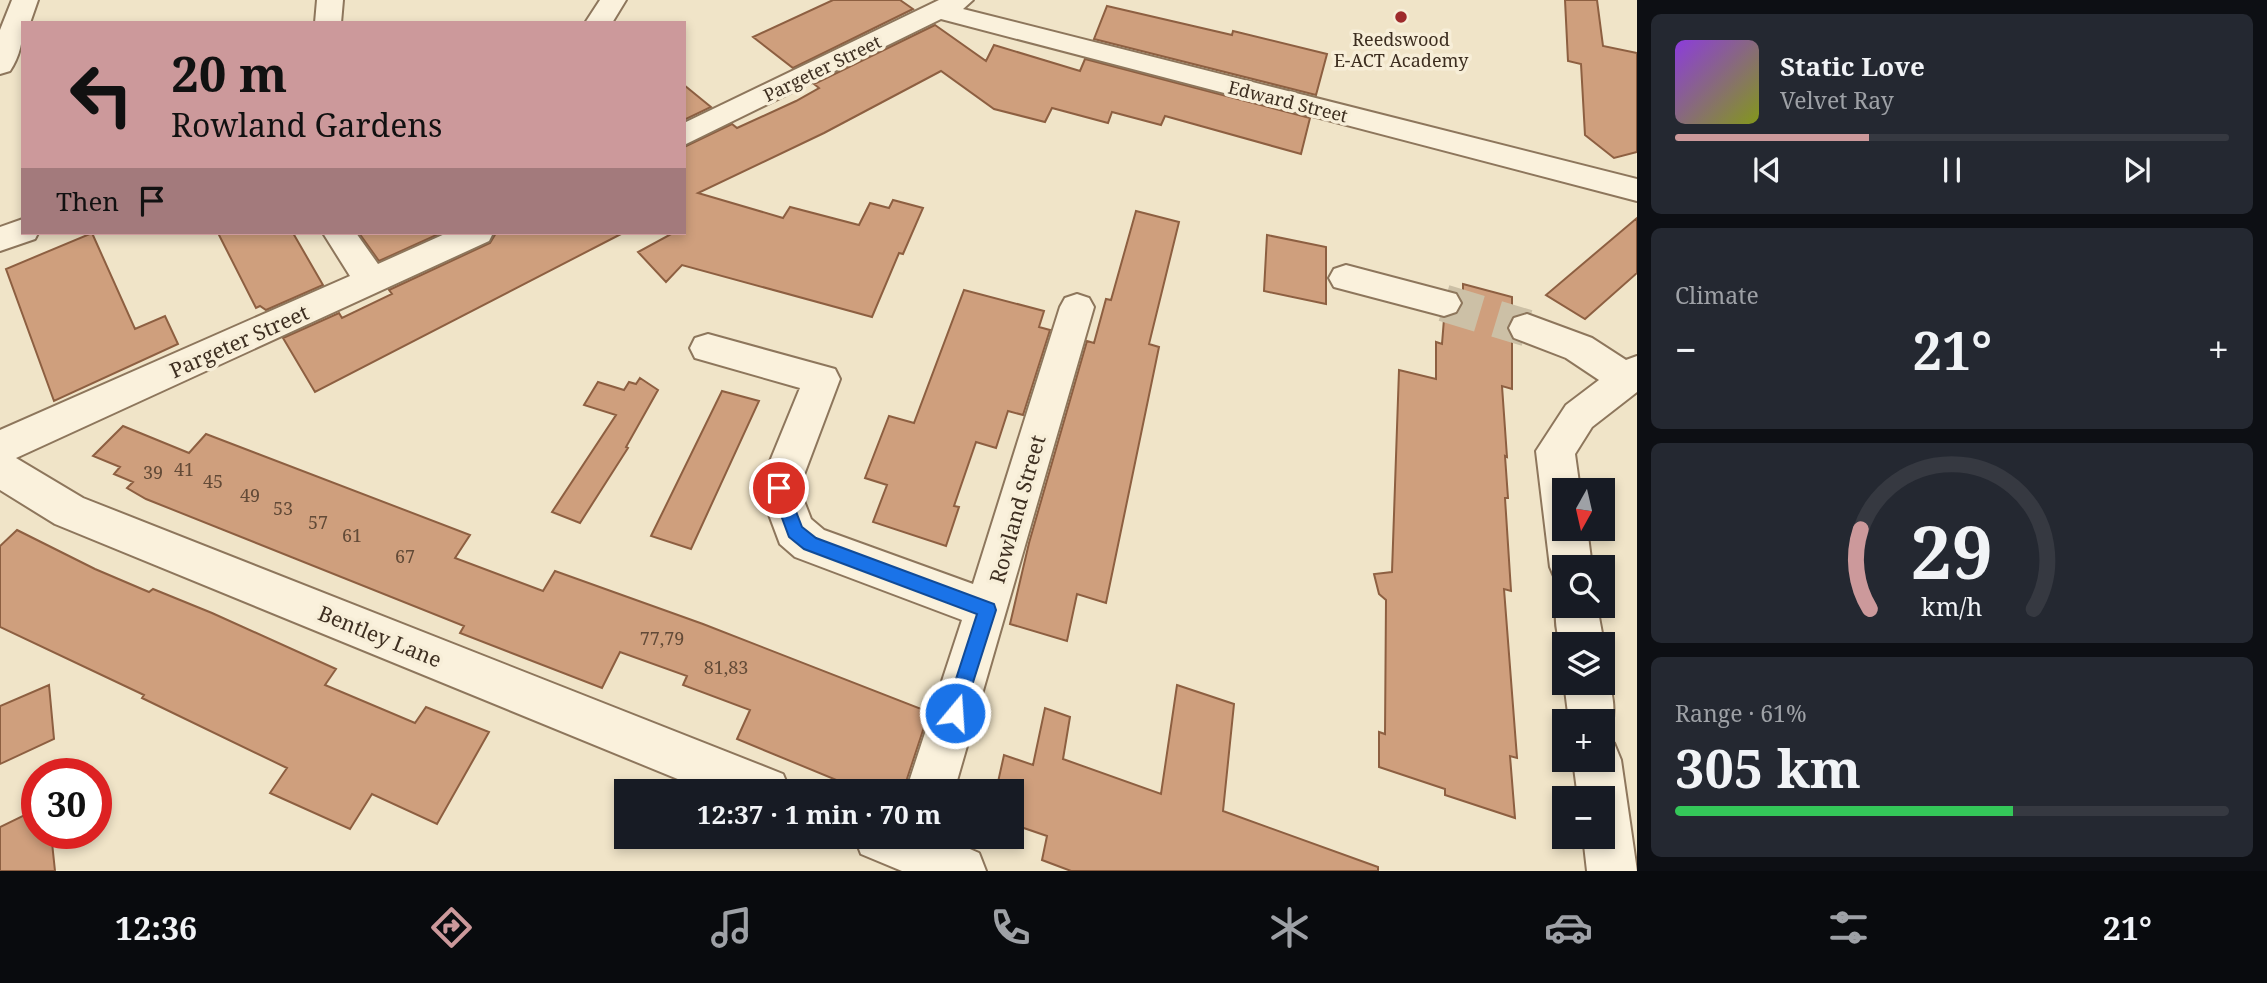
<!DOCTYPE html>
<html lang="en">
<head>
<meta charset="utf-8">
<style>
	:root { --surface:#171b24; --page:#242831; --text:#f1f3f6; --muted:#9ea1a6; --line:#363941; --accent:#cc999b }
	body { margin:0; font-family:"Noto Serif",serif; background:var(--page); color:var(--text); height:100vh; display:flex; flex-direction:column; font-size:26px; white-space:nowrap }
	* { box-sizing:border-box; margin:0 }
	p { font-size:23px; color:var(--muted) }
	.icon { flex:none; width:38px; height:38px; fill:none; stroke:currentColor; stroke-width:2; stroke-linecap:round; stroke-linejoin:round }
	.map { position:relative; flex:1; overflow:hidden }
	.drawer { display:flex; flex-direction:column; gap:14px; padding:14px; background:#0d0f14; width:630px }
	.drawer>* { flex:none }
	.guide { position:absolute; left:21px; top:21px; width:665px; height:214px; border-radius:0px; box-shadow:0 4px 10px #0003; background:#cc999b; color:#111; overflow:hidden }
	.needle { width:46px; rotate:188deg }
	.controls { position:absolute; left:1552px; top:478px; display:grid; gap:14px }
	.controls a { display:grid; place-items:center; width:63px; height:63px; border-radius:0px; background:var(--surface); box-shadow:0 4px 10px #0003; font-size:35px }
	.speed { position:absolute; left:21px; top:758px; display:flex; gap:14px; font-size:35px; font-weight:700; text-align:center }
	.speed>* { display:grid; place-content:center; width:91px; height:91px; border-radius:50%; background:var(--surface); box-shadow:0 4px 10px #0003; line-height:1 }
	.speed .limit { border:10px solid #d22; background:#fff; color:#111 }
	.pin { position:absolute; display:grid; place-items:center; width:60px; height:60px; color:#fff; margin:-30px; border:4px solid #fff; border-radius:50%; box-shadow:0 2px 7px #0007 }
	.me { position:absolute; width:77px; margin:-38px; rotate:18deg; stroke-linejoin:round; filter:drop-shadow(0 0 5px #0008) }
	.turn { display:flex; align-items:center; gap:24px; height:147px; padding:0 35px; font-size:32px }
	.turn .icon { width:91px; height:91px; stroke-width:2.5 }
	.turn b { display:block; font-size:49px; line-height:60px }
	.then { display:flex; align-items:center; height:66px; padding:0 35px; background:#0003; gap:14px; font-size:26px }
	.big { font-size:52px; font-weight:700; line-height:1.1 }
	.drawer .widget { flex:1; display:flex; flex-direction:column; justify-content:center; gap:10px; min-width:0; padding:0 24px; border-radius:10px; background:var(--page) }
	.drawer .dial { align-items:center; gap:0 }
	.dial svg { height:182px; overflow:visible; fill:none; stroke:var(--line); stroke-width:7; stroke-linecap:round; text-anchor:middle }
	.dial text { fill:var(--text); stroke:none }
	.song { display:flex; align-items:center; gap:21px }
	.cover { width:84px; height:84px; border-radius:10px; background:linear-gradient(135deg,hsl(270 70% 55%),hsl(70 70% 35%)) }
	.played { height:7px; border-radius:4px; background:linear-gradient(90deg,var(--accent) 35%,var(--line) 35%) }
	.keys { display:flex; justify-content:space-around; direction:ltr }
	.heat { display:flex; justify-content:space-between; align-items:center; font-size:38px; direction:ltr }
	.charge { height:10px; border-radius:5px; background:linear-gradient(90deg,#34c759 61%,var(--line) 0) }
	.trip { position:absolute; left:614px; top:779px; width:410px; height:70px; border-radius:0px; background:var(--surface); box-shadow:0 4px 10px #0003; font-weight:700; line-height:70px; text-align:center }
	.dock { display:flex; height:112px; justify-content:space-around; align-items:center; background:#090b0e; color:var(--muted) }
	.dock .icon { width:49px; height:49px }
	.dock .current { color:var(--accent) }
	.dock b { font-size:32px; color:var(--text) }
	main { display:flex; flex:1; min-height:0 }
	.map>svg:first-child { display:block }
	.building { fill:#cf9f7d; stroke:#8d5f41; stroke-width:2 }
	.lines { fill:none; stroke-linecap:round; stroke-linejoin:round }
	.minor-tunnel { stroke:#ccc0a6; stroke-width:37; stroke-dasharray:37 18; stroke-linecap:butt }
	.minor-casing { stroke:#8d765c; stroke-width:4 }
	.minor { fill:#faf1dc; fill-rule:evenodd }
	.route { fill:#1a73e8; stroke:#114b97; stroke-width:2 }
	.poi-dot { fill:#9e2a2b; stroke:#f7eed8; stroke-width:2.5 }
	.labels { text-anchor:middle; dominant-baseline:central; stroke-width:7; stroke-linejoin:round; paint-order:stroke }
	.far-poi-label { font-size:18px; fill:#3d2e20; stroke:#f7eed8 }
	.far-street-label { font-size:18px; fill:#3d2e20; stroke:#f7eed8 }
	.number-label { font-size:18px; fill:#624a37 }
	.street-label { font-size:21px; fill:#3d2e20; stroke:#f7eed8 }
</style>
</head>
<body>
<main>
<div class="map">
<svg width="1637" height="871" viewBox="0 0 1637 871">
	<rect width="100%" height="100%" fill="#f0e4c8"/>
	<path class="building" d="M833 0H900L913 9 793 68 753 37Z
		M1565 0H1597L1603 46 1637 53V152L1614 158 1585 135 1581 64 1568 61Z
		M1107 6 1232 35 1233 31 1327 54 1316 95 1094 39Z
		M935 25 986 61 994 45 1080 71 1085 59 1310 118 1301 154 1165 116 1161 125 1112 112 1108 123 1052 108 1045 122 994 109 941 71 824 133 698 193 783 218 790 207 859 225 870 203 889 208 893 200 923 208 903 254 899 253 872 317 682 265 666 282 638 252 673 233H684V147L732 124 737 128 796 101 819 88 814 84Z
		M684 85 711 107 684 120Z
		M1136 211 1179 222 1149 344 1159 347 1106 603 1077 594 1067 641 1010 624 1029 543 1087 341 1094 343 1106 299 1111 300Z
		M1637 218V273L1585 319 1546 295Z
		M92 233 135 329 165 316 178 344 54 401 6 269Z
		M218 233H293L323 285 266 310 260 306 256 308Z
		M359 233H441L379 261Z
		M496 233H623L315 392 283 338 339 313 342 318 392 294 389 290 490 243Z
		M1267 235 1326 247V304L1264 291Z
		M1463 284 1512 297V317L1507 327 1512 339V389L1502 386 1507 457 1505 456 1508 498H1505L1511 591 1504 589 1517 758 1510 756 1515 818 1445 795V789L1379 767V732L1385 734 1386 600 1379 594 1374 574 1392 572 1399 370 1436 379V342L1442 344 1444 319 1457 314 1463 304Z
		M964 290 1044 311 1039 327 1050 330 1023 415 1008 411 996 448 976 442 954 506 959 507 946 546 873 522 887 485 865 478 889 416 914 423Z
		M640 378 658 390 626 447 628 448 580 523 552 512 616 415 584 405 598 382 624 390 629 382 636 384Z
		M722 391 759 401 691 549 651 536Z
		M123 426 189 453 206 434 470 535 455 558 543 591 555 571 703 624 929 712 903 791H863L737 739 750 710 683 685 687 676 620 652 602 688 460 633 464 626 146 499 127 488 133 482 114 474 120 467 93 456Z
		M17 530 95 569 149 592 153 589 212 613 336 669 325 685 415 723 426 707 489 732 437 824 372 794 350 829 270 793 287 768 142 698 144 695 0 627V546Z
		M49 685 54 739 0 764V706Z
		M1177 685 1234 704 1223 811 1378 867V871H1071L1042 860 1047 836 1012 824V791H996L1004 755 1033 765 1045 708 1070 717 1063 759 1161 794Z
		M37 809V833H51L55 871H0V827Z"/>
	<g class="lines">
		<path class="minor-tunnel" d="M1444 303 1527 328"/>
		<g class="minor-casing">
			<path id="minor" d="M12 0H38L30 23H23C23 40 20 56 10 71L0 74V30Z
				M317 0H343L341 23H315Z
				M600 0H626L612 23H585Z
				M939 0H973L963 9 1637 179V201L941 19 684 145V123Z
				M23 219V233H38L35 239 0 251V227Z
				M323 233H356L378 264 447 233H493L489 241 16 458 83 498 783 774 790 791H707L55 524 0 490V430L350 276Z
				M1346 265 1456 294 1461 303 1456 312 1444 316 1334 287 1329 278 1334 269Z
				M1077 294 1089 298 1094 307 954 791H906L962 620 795 557 780 544 759 488 800 388 695 358 690 348 695 338 708 334 835 369 840 379 799 488 811 519 824 530 973 584 1060 307 1065 298Z
				M1527 314 1592 338 1626 360 1637 356V392L1592 427 1575 454 1580 490H1564V528H1587L1592 567H1564V584L1556 581 1550 567 1536 451 1566 405 1599 380 1566 358 1514 338 1509 328 1514 318Z
				M1564 590V606H1597L1604 644 1603 647V644H1564V655C1556 635 1552 611 1561 592Z
				M1603 666C1613 690 1618 713 1608 737L1604 739 1614 743 1621 760 1637 871H1587L1583 836H1603V798H1578L1573 760H1603V721H1569L1564 682H1603Z
				M854 836H940L979 853 986 871H902L861 854Z"/>
		</g>
		<use href="#minor" class="minor"/>
	</g>
	<path class="route" d="M779 481 785 483 802 527 816 538 994 604 996 610 961 720 955 723 948 720 945 713 977 614 804 549 789 537 771 488 773 483Z"/>
	<circle class="poi-dot" cx="1401" cy="17" r="7"/>
	<g class="labels">
		<g class="far-poi-label">
			<text x="1401" y="39">Reedswood<tspan x="1401" dy="21">E-ACT Academy</tspan></text>
		</g>
		<g class="far-street-label">
			<text transform="translate(822 68) rotate(-26)">Pargeter Street</text>
			<text transform="translate(1288 101) rotate(14)">Edward Street</text>
		</g>
		<g class="number-label">
			<text x="184" y="469">41</text>
			<text x="153" y="472">39</text>
			<text x="213" y="481">45</text>
			<text x="250" y="495">49</text>
			<text x="283" y="508">53</text>
			<text x="318" y="522">57</text>
			<text x="352" y="535">61</text>
			<text x="405" y="556">67</text>
			<text x="662" y="638">77,79</text>
			<text x="726" y="667">81,83</text>
		</g>
		<g class="street-label">
			<text transform="translate(239 341) rotate(-24)">Pargeter Street</text>
			<text transform="translate(1017 509) rotate(-74)">Rowland Street</text>
			<text transform="translate(380 636) rotate(22)">Bentley Lane</text>
		</g>
	</g>
</svg>
<div class="controls">
<a><svg class="needle" viewBox="-14 -14 28 28"><path d="M0-13l5 13h-10z" fill="#e53935"/><path d="M0 13l5-13h-10z" fill="#9ea1a6"/></svg></a>
<a><svg class="icon" aria-label="search" viewBox="0 0 24 24"><circle cx="10" cy="10" r="6"/><path d="M15 15l6 6"/></svg></a>
<a><svg class="icon" aria-label="layers" viewBox="0 0 24 24"><path d="M12 4l9 5-9 5-9-5zM3 14l9 5 9-5"/></svg></a>
<a>+</a>
<a>−</a>
</div>
<div class="speed"><div class="limit">30</div></div>
<div class="pin" style="left:779px;top:488px;background:#d93025"><svg class="icon" aria-label="arrive" viewBox="0 0 24 24"><path d="M6 21V4h12l-3 4 3 4H6"/></svg></div>
<svg class="me" style="left:955px;top:713px" viewBox="-20 -20 40 40"><circle r="17" fill="#1a73e8" stroke="#fff" stroke-width="3"/><path d="M0-11L8 9 0 5-8 9z" fill="#fff"/></svg>
<div class="trip">12:37 · 1 min · 70 m</div>
<div class="guide">
<div class="turn"><svg class="icon" aria-label="left" viewBox="0 0 24 24"><path d="M17 20v-9H6M10 6l-5 5 5 5"/></svg><div><b>20 m</b>Rowland Gardens</div></div>
<div class="then">Then<svg class="icon" aria-label="arrive" viewBox="0 0 24 24"><path d="M6 21V4h12l-3 4 3 4H6"/></svg></div>
</div>
</div>
<section class="drawer">
<div class="widget">
<div class="song"><i class="cover"></i><div><b>Static Love</b><p>Velvet Ray</p></div></div>
<div class="played"></div>
<div class="keys"><svg class="icon" aria-label="previous" viewBox="0 0 24 24"><path d="M18 5L8 12l10 7zM5 5v14"/></svg><svg class="icon" aria-label="pause" viewBox="0 0 24 24"><path d="M8 5v14M16 5v14"/></svg><svg class="icon" aria-label="next" viewBox="0 0 24 24"><path d="M6 5l10 7-10 7zM19 5v14"/></svg></div>
</div>
<div class="widget"><p>Climate</p>
<div class="heat"><a>−</a><b class="big">21°</b><a>+</a></div>
</div>
<div class="widget dial"><svg viewBox="0 0 100 80">
<path d="M14 69A42 42 0 1 1 86 69"/>
<path d="M14 69A42 42 0 0 1 10 34" stroke="#cc999b"/>
<text x="50" y="56" font-size="32" font-weight="700">29</text>
<text x="50" y="72" font-size="11">km/h</text>
</svg></div>
<div class="widget"><p>Range · 61%</p><b class="big">305 km</b><div class="charge"></div></div>
</section>
</main>
<nav class="dock">
<b>12:36</b>
<svg class="icon current" aria-label="directions" viewBox="0 0 24 24"><path d="M12 3l9 9-9 9-9-9zM9 14v-3h6M13 9l2 2-2 2"/></svg>
<svg class="icon" aria-label="music" viewBox="0 0 24 24"><path d="M9 18V5l10-2v13"/><circle cx="6" cy="18" r="3"/><circle cx="16" cy="16" r="3"/></svg>
<svg class="icon" aria-label="phone" viewBox="0 0 24 24"><path d="M5 4h4l2 5-3 2q2 4 5 5l2-3 5 2v4C11 20 4 13 5 4z"/></svg>
<svg class="icon" aria-label="climate" viewBox="0 0 24 24"><path d="M12 3v18M4 7l16 10M4 17L20 7"/></svg>
<svg class="icon" aria-label="car" viewBox="0 0 24 24"><path d="M5 17H2v-5l4-1 3-4h7l3 4 3 1v5h-3M9 17h6M6 11h13"/><circle cx="7" cy="17" r="2"/><circle cx="17" cy="17" r="2"/></svg>
<svg class="icon" aria-label="filters" viewBox="0 0 24 24"><path d="M4 7h16M4 17h16"/><circle cx="9" cy="7" r="2"/><circle cx="15" cy="17" r="2"/></svg>
<b>21°</b>
</nav>
</body>
</html>
